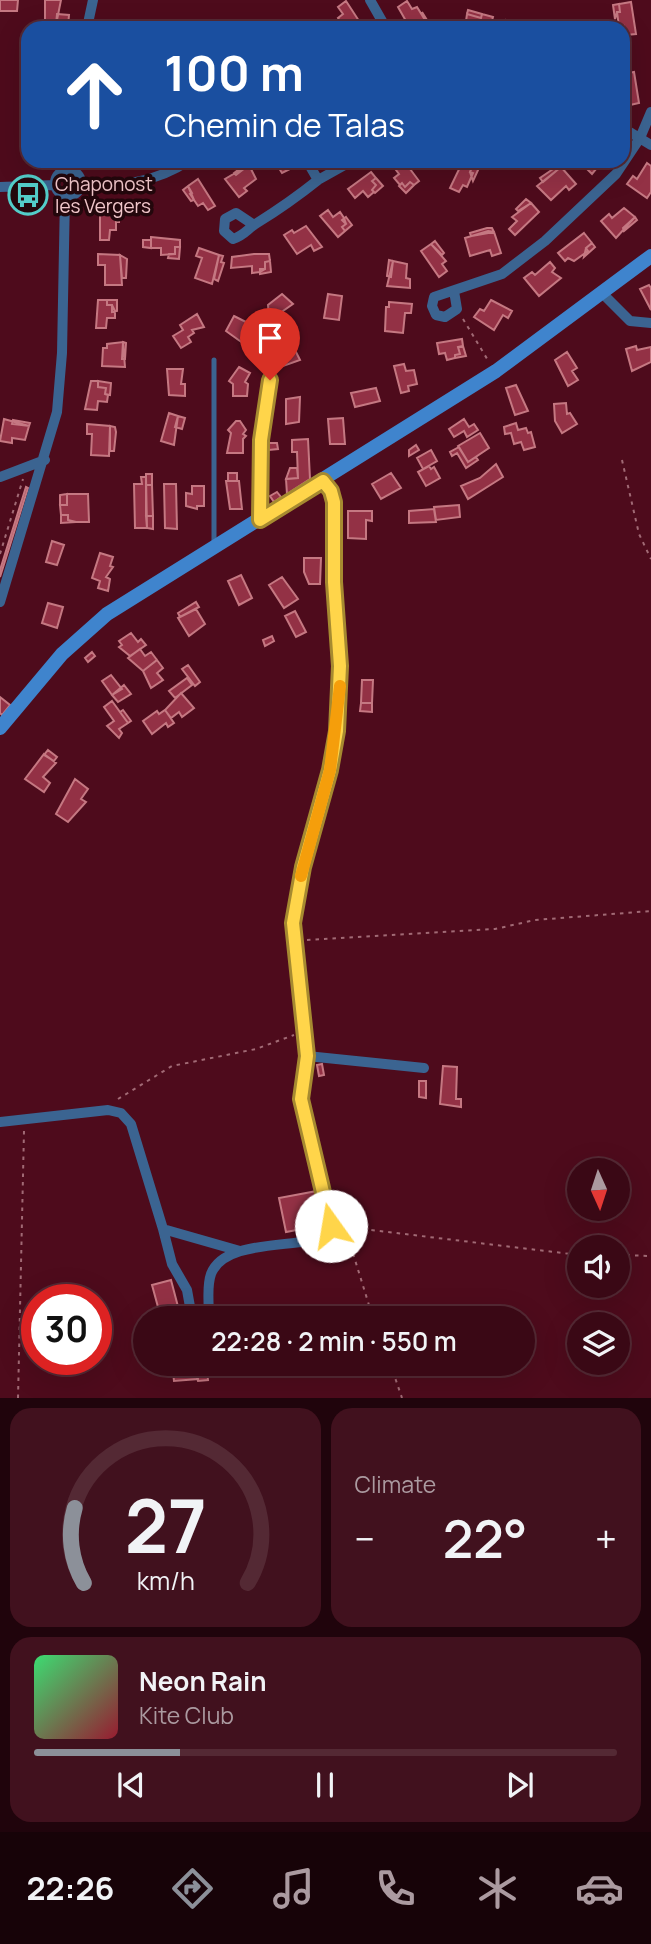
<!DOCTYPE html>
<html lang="en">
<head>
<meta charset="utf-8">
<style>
	:root { --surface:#3a0815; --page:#41111e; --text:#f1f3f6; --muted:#ab9aa0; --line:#542934; --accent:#8c9099 }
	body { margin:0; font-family:Manrope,sans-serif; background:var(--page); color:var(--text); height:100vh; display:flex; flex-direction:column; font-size:26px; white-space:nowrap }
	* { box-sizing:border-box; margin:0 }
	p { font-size:23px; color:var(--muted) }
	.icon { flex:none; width:38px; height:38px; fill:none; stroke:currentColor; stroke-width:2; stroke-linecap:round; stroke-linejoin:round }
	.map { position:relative; height:1398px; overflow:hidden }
	.details { display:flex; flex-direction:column; gap:10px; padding:10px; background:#20040c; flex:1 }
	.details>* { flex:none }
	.hud { position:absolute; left:21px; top:21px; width:609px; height:147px; border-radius:21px; box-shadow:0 7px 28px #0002,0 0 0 2px var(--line); background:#1a4fa0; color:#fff; overflow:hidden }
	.needle { width:46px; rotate:177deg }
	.tools { position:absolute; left:567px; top:1158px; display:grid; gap:14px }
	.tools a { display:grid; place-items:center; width:63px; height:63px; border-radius:50%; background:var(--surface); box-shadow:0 7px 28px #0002,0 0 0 2px var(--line); font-size:35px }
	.speed { position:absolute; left:21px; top:1284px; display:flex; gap:14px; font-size:35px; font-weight:700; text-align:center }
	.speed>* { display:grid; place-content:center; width:91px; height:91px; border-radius:50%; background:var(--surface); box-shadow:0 7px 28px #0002,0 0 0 2px var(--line); line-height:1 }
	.speed .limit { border:10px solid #d22; background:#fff; color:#111 }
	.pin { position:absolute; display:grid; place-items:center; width:60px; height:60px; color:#fff; margin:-72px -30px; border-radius:50% 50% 50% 0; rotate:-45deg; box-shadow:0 0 7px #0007 }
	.pin .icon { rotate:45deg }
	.me { position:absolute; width:77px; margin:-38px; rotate:347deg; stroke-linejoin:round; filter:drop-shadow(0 0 5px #0008) }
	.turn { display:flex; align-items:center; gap:24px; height:147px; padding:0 28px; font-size:32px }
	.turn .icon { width:91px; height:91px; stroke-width:2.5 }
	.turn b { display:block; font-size:49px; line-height:60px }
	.big { font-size:52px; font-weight:600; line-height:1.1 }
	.details .widget { flex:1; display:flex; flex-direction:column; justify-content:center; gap:10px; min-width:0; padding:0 24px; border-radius:21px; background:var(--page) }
	.details .dial { align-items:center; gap:0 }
	.dial svg { height:182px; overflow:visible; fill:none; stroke:var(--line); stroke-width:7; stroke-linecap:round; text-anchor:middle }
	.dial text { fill:var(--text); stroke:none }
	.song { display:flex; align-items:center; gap:21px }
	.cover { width:84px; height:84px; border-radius:10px; background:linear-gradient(135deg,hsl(140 70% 55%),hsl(350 70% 35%)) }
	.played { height:7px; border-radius:4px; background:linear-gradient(90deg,var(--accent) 25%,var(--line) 25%) }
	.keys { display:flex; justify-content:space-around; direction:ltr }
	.heat { display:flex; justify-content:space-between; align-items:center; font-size:38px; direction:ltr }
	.details .tiles { flex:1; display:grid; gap:10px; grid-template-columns:1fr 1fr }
	.widget:last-child { grid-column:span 2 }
	.trip { position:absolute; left:133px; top:1306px; width:402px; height:70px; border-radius:35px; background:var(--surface); box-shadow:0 7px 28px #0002,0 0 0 2px var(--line); font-weight:600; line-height:70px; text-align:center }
	.dock { display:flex; height:112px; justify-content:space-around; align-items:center; background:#170308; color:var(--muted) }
	.dock .icon { width:49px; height:49px }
	.dock .active { color:var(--accent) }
	.dock b { font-size:32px; color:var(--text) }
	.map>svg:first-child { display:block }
	.building { fill:#933145; stroke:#c57882; stroke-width:2 }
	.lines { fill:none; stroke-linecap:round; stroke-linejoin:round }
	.path { stroke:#a16a75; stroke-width:2; stroke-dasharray:3.5 5; stroke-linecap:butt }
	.service { stroke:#3b6491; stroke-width:5 }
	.minor { stroke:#3b6491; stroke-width:10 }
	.secondary { stroke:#3f84cd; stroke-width:14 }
	.route-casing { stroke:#a68a30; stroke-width:18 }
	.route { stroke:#ffd54a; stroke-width:12 }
	.slow { stroke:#f59e0b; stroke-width:12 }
	.labels { text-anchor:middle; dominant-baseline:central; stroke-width:7; stroke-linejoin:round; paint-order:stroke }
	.poi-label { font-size:19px; fill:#f2c7cb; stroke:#23070c; text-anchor:start }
</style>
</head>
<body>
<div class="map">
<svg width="651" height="1398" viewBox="0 0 651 1398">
	<rect width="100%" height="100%" fill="#4e0b1c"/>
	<path class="building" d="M0 0H18L17 11H0Z
		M45 0H61L56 25 45 24Z
		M346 1 363 27 362 28H345L338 18 343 14 338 7Z
		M407 1 412 9 417 7 425 20 422 22 425 28H410L398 7Z
		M631 2 636 34 626 35 624 26 619 27 617 12H620L619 4Z
		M619 4 620 12H617L615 19 613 5Z
		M468 10 482 14 481 18 467 14Z
		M422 12 430 25 425 28 422 22 425 20Z
		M57 14 69 15 68 26 56 25Z
		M467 14 481 18 482 14 493 17 490 28H465Z
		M506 20 516 22V24L532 28H504Z
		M516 22 533 25 532 28 516 24Z
		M634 72 639 103 630 105 628 95 623 96V74Z
		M267 161H288L292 168 282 173 277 165 271 168Z
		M398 161H404L419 181 414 185 410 182 405 187 402 183 400 185 394 178 399 174 393 166Z
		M463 161 473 165 470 172 473 173 467 187 463 185 459 192 450 188Z
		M589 161 601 163 592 174 584 166Z
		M247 163 249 165 236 175 234 173Z
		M647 163 651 166V192L647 198 627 184 633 176 637 179Z
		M249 165 256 179 244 188 247 191 239 197 225 179Z
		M473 165 479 168 473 181 470 172Z
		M559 165 561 167 543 182 540 178Z
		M561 167 576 184 569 190 566 186 551 200 537 186Z
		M371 172 376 178 372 181 376 185 372 190 374 192 368 197 363 191 355 198 348 189Z
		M376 178 383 186 375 193 372 190 376 185 372 181Z
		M198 179 215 206 208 210 203 203 198 206 190 194 192 193 188 186Z
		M410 182 414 185 406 193 399 186 402 183 405 187Z
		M188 186 194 200 191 201 183 190Z
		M526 199 531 203 518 211 516 209Z
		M531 203 539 212 515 235 509 229 517 221 512 217Z
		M100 207H112V214H116V230H110L109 240H100Z
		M112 207H119V222H116V214H112Z
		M624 208 635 217 616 238 601 221 609 214 612 218Z
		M328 210 333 217 340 212 344 218 346 224 342 227 345 231 338 237 320 216Z
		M346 217 352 225 345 231 342 227 346 224 342 220Z
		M635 217 637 220 624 231 623 228Z
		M306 226 322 247 314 251 311 245 297 254 284 235 292 230 294 233Z
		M487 228H492L494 232 471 236 470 233Z
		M488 231 494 232 501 253 492 256 490 250 470 256 465 238Z
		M584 233 592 243 586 248 588 251 574 261 568 258 565 261 558 253Z
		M151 237 180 240V247H175V254L161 255V248H151Z
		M143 240H151V248L143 247Z
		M435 241 444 253 442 255 431 244Z
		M592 243 595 247 584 257 586 248Z
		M431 244 446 261 442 264 447 271 439 277 421 251Z
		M175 247H180L179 259 168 258 169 254H175Z
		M199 248 219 255 212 284 195 278 202 258 196 256Z
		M98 254 120 255 122 285H105V265H98Z
		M254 254H269L270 261 265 262V269L260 272 252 273V266L231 268 232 257Z
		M120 255 127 259 126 278H122Z
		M219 255 223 256 221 262 224 263 218 281 214 279Z
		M389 260 393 261 391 277 387 276Z
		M270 261 271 272 260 274V269H265V262Z
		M393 261 407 264 406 278 410 279V288L387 286Z
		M550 262 555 268 552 272 561 278 539 296 524 278 532 272 535 275Z
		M649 285 651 288V310L640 289Z
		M282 294 293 304 283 311V318L269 319 268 305Z
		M328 294 342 296 339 320 324 318Z
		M98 300H107V305H112L115 311V318H107L106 328H96Z
		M107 300H117V311L112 312V305H107Z
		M491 300 512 311 508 318 503 315 494 330 474 317 480 309 484 311Z
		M389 302 412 304 411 313H405L403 333 385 331 386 307H389Z
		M197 314 204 327 192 330 194 333 188 337 191 342 181 348 173 336 183 330 180 325Z
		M234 316 248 323 244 332 252 336 247 346 226 331Z
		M246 327 254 332 252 336 244 332Z
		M284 336 286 339 289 338 300 360 283 366 280 356 284 354 277 339Z
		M462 339 463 346 458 347 460 354 455 355V358L447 360 445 353 439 354 437 343Z
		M123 342 125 367 102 366 103 348H107V344Z
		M123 342 126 343 125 359H122Z
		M463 346 466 356 455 358V355L460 354 458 347Z
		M636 346 637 350 651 347V362L632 371 626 349Z
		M567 352 577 368 572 371 578 380 568 386 555 360Z
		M404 364 406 371 414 370 417 384 408 386 409 391 401 393 394 366Z
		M239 367 250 373 245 382 248 384 247 396H233V384L229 381Z
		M167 369H183L181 384H185V396L169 395Z
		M91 381H98V387L106 388 105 394 108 395 107 402 98 401 97 410 85 409Z
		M98 381 111 383 110 395 105 394 106 388 98 387Z
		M516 385 528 411 515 415 506 388Z
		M376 388 380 401 355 407 351 393Z
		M300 397 299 422 286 424V399Z
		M566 403 567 414 570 413 577 424 562 433 555 421 554 404Z
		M169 413 178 416 174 445 161 441Z
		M178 416 185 418 182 429 175 427Z
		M343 418 345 444H330L328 419Z
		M4 419 29 426 25 440 12 438V443L0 441Z
		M464 419 469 427 474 424 478 430 467 437 464 431 454 437 449 429Z
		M13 420 30 423 29 426 12 424Z
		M236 421H240L246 430 243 434 246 436 243 439V453H227L231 433 228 430Z
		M516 423 518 430 526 428 528 433 531 432 535 447 524 450 521 442 514 444 511 433 505 434 504 427Z
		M87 424 110 426 109 456 91 455 92 434H87Z
		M110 426 115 427 116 432 114 451H110Z
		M480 433 489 448 468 462 458 446Z
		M308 439 310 479 287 494 286 479 298 478 297 452H292V440Z
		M268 443H277L278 449 269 450Z
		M416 445 419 450 409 456V450Z
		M459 447 468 462 476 457 478 460 466 468 457 453 452 456 450 452Z
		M431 450 437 461 423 469 417 458Z
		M496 464 503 477 468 499 461 486 480 478Z
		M429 466 431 469 434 467 440 478 426 486 418 472Z
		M290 468H297L298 478 286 479Z
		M228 473H237V481H228Z
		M391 473 401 488 381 499 372 484Z
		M146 474H152V485H146Z
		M141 477H146L147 528H135L134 484H142Z
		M226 481H239L242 509H230Z
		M164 484H176L177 529 165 528Z
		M146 485H152L153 516H146Z
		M192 486H204V506H197V509L186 506V493L192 494Z
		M26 487 28 488 0 577V570Z
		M277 492 281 497 274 502 270 496Z
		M67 494V505H60V495Z
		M67 494H88L89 522H76L68 520V515H61L60 505H67Z
		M459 505 460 517 436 520 434 507Z
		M434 509 436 522 409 523V511Z
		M348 511H372V521L366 520V539L348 538Z
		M61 515H68V520L76 522 61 523Z
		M146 516H153V529L147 528Z
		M52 541 64 545 57 565 46 562Z
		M100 553 113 557 110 566 113 567 106 577 110 579 108 591 98 588 100 581 92 578Z
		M304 558H321L320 584H309L304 572Z
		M241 575 252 598 239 605 228 581Z
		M282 577 298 599 284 608 269 585Z
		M196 602 199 607 180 617 178 613Z
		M48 603 63 607 57 628 42 623Z
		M196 609 205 624 189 636 178 618Z
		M295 611 306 632 296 637 285 616Z
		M131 633 138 642 141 639 146 645 130 656 119 647 122 645 119 641Z
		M272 636 274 641 265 646 263 640Z
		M140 649 145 656 151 652 157 660 143 671 128 658Z
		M92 652 95 656 88 662 85 658Z
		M157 660 163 668 157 673 163 680 151 688 143 671Z
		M188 665 200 682 195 686 182 669Z
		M111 675 122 689 112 695 102 681Z
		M187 678 192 685 175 698 169 691Z
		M362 680H373L372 703H361Z
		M124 685 131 694 118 702 112 695Z
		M181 693 194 708 182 717 179 712 171 718 165 710Z
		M0 697 10 705 2 715 0 713Z
		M112 701 128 723 119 729 122 733 119 738 107 726 114 721 104 707Z
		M361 703H372V712L360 711Z
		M123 710 131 721 128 723 120 712Z
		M165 710 174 723 168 727 166 723 152 734 143 721 157 711 159 714Z
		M48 750 57 757 54 761 44 755Z
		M44 754 56 763 43 777 50 783 44 792 25 779Z
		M75 779 88 789 81 799 86 802 68 822 56 814Z
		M322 1064 324 1075 319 1076 317 1065Z
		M443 1066 457 1067 456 1099H461V1107L440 1104Z
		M419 1081H426V1098L419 1097Z
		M317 1191 323 1225 286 1232 279 1198Z
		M171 1280 181 1318H161L152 1285Z
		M172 1363H180L181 1370H197L198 1379 174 1381Z
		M193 1363H206L208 1380 198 1381Z"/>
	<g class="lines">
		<path class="path" d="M463 319 489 362
			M622 460 639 534 651 559
			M0 554 23 479
			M307 940 495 929 535 920 651 911
			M118 1099 172 1066 256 1049 294 1035
			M338 1205 373 1318
			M346 1227 579 1255
			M618 1255 651 1256
			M390 1363 402 1398
			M18 1398 24 1131"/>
		<path class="service" d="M214 546V360"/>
		<path class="minor" d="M370 0 386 28
			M87 28 93 0
			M623 128 651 145
			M307 161 318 180 352 161
			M55 183a13 13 0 1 1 26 0a13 13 0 1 1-26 0Z
			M0 187 55 185
			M81 188C118 186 156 183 188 161
			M254 225 236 213 225 219 224 231 233 239C245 235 247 229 257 223 278 210 298 196 318 180
			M454 291 457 309 445 317 436 315 432 306 434 297 502 274 545 241 616 174 640 138 651 112
			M601 292 630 321 651 323
			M0 477 45 460
			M260 520 261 440 270 380
			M0 602 57 412 62 353 65 196
			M307 1056 424 1068
			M0 1122 108 1110 121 1113 131 1124 163 1229 240 1251
			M163 1229 172 1264 187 1290 192 1318
			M208 1318C210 1303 206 1288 211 1274 225 1238 298 1249 327 1236L331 1226 301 1099 307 1056 293 923 303 867 330 770 337 731 340 688 334 582V502L331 491 323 481"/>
		<path class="secondary" d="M0 728 62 654 107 614 496 371 651 256"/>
	</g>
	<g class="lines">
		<g class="route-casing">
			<path id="route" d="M270 380 261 440 260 520 323 481 331 491 334 502V582L340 666 337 731 330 770 303 867 293 923 307 1056 301 1099 331 1226"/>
		</g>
		<use href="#route" class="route"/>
		<path class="slow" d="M301 876 330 770 340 686"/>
	</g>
	<defs>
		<g id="bus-ring" transform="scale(2.0125)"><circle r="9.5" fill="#23070c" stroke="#53cdc9" stroke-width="1.5"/><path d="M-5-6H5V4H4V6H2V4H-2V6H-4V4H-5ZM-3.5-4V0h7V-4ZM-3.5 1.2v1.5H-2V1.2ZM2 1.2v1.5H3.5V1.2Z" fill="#53cdc9"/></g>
	</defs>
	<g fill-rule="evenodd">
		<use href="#bus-ring" x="28" y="195"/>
	</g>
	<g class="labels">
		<g class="poi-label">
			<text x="55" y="184">Chaponost<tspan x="55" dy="22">les Vergers</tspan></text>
		</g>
	</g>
</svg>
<div class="tools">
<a><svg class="needle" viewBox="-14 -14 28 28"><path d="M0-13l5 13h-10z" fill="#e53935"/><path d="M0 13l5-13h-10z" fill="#ab9aa0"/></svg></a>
<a><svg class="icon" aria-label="sound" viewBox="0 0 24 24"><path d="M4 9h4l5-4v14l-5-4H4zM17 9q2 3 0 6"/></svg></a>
<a><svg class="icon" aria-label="layers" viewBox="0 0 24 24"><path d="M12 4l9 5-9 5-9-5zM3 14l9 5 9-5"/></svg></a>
</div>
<div class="speed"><div class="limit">30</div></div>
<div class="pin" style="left:270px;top:380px;background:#d93025"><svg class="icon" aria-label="arrive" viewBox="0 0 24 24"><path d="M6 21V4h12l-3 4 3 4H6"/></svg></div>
<svg class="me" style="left:331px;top:1226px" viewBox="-20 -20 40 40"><circle r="19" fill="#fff"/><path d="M0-13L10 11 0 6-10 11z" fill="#ffd54a"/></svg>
<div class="trip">22:28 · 2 min · 550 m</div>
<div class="hud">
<div class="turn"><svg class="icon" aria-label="ahead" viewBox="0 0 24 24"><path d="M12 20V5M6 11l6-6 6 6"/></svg><div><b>100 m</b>Chemin de Talas</div></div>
</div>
</div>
<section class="details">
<div class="tiles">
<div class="widget dial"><svg viewBox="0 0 100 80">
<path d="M14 69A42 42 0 1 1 86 69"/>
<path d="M14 69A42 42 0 0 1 10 36" stroke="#8c9099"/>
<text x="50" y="56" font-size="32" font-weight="700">27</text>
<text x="50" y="72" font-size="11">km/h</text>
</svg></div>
<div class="widget"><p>Climate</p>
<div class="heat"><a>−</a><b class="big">22°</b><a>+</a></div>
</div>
<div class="widget">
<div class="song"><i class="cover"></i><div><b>Neon Rain</b><p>Kite Club</p></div></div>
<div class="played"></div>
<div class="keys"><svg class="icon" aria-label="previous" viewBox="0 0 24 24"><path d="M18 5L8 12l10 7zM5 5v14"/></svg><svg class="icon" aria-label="pause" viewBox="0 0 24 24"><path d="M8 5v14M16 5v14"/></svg><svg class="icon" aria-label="next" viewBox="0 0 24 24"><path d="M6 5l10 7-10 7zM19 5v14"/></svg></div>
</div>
</div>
</section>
<nav class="dock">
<b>22:26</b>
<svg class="icon active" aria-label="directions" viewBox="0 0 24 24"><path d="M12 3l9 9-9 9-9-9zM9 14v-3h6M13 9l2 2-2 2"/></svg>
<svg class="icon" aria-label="music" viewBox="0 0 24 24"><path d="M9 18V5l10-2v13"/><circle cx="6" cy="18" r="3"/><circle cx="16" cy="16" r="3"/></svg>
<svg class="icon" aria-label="phone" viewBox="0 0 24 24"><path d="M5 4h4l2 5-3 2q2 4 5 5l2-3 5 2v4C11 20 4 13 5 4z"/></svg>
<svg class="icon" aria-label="climate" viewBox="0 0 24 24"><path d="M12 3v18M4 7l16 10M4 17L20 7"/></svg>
<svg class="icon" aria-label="car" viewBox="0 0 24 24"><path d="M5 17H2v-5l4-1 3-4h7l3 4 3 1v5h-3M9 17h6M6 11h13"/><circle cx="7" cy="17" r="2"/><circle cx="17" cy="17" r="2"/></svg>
</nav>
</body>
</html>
